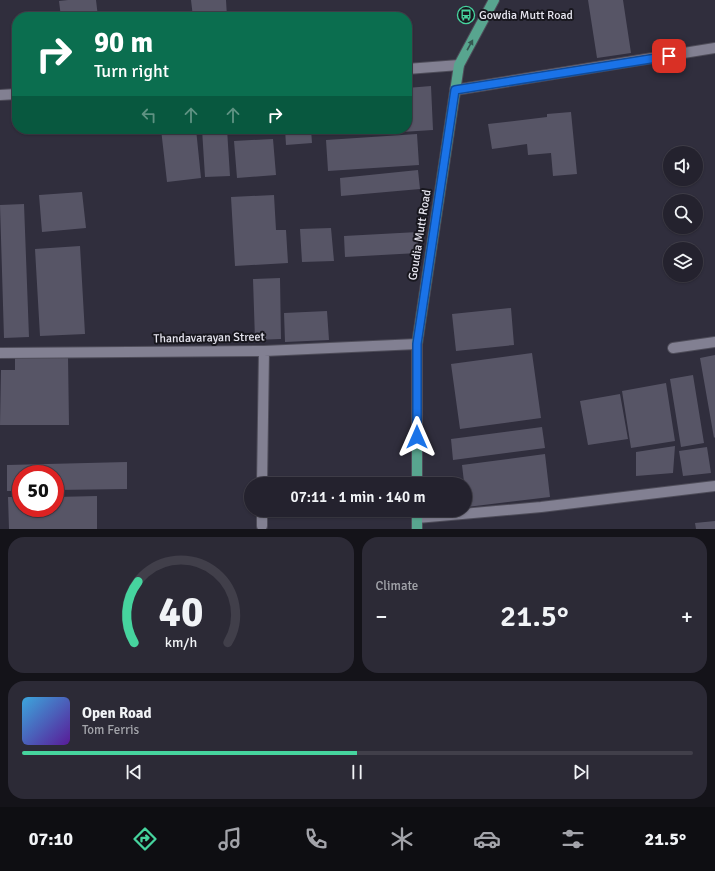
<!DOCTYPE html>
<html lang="en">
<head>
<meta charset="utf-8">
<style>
	:root { --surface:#24222e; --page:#2c2a36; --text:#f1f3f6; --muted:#a3a4aa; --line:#413f4a; --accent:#46d49e }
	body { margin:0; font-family:Signika,sans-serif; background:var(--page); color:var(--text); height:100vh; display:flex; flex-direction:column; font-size:15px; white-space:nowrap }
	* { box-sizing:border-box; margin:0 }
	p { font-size:13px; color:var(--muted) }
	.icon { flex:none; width:22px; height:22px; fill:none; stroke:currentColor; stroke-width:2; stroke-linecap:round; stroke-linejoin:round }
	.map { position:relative; height:529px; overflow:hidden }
	.details { display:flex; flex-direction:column; gap:8px; padding:8px; background:#141319; flex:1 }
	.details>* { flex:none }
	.banner { position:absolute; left:12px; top:12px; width:400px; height:122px; border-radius:16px; box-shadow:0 1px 3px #0004,0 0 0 1px var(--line); background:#0b6e4f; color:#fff; overflow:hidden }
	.tools { position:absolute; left:663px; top:146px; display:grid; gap:8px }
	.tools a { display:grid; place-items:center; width:40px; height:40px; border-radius:50%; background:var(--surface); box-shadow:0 1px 3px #0004,0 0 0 1px var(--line); font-size:20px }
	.speed { position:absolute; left:12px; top:465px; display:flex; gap:8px; font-size:20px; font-weight:700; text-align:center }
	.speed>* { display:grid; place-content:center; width:52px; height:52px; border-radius:50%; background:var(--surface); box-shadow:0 1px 3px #0004,0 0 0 1px var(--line); line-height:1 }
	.speed .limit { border:6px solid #d22; background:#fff; color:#111 }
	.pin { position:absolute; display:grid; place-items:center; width:34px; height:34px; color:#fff; margin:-17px; border-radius:8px; box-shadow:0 2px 6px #0006 }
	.me { position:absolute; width:44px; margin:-22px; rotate:0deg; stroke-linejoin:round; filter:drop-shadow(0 0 3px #0008) }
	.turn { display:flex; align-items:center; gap:14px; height:84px; padding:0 16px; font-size:18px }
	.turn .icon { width:52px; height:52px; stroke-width:2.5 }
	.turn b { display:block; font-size:28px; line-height:34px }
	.lanes { display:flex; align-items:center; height:38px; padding:0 16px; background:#0003; justify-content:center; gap:20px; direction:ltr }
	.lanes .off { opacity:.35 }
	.big { font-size:30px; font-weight:600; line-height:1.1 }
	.details .widget { flex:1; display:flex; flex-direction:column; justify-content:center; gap:6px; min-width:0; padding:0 14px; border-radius:16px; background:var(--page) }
	.details .dial { align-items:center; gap:0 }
	.dial svg { height:104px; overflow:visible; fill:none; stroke:var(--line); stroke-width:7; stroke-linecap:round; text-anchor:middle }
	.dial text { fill:var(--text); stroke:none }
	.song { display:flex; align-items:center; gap:12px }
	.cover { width:48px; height:48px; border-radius:6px; background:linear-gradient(135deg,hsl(200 70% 55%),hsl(270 70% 35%)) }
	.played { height:4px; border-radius:2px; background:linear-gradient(90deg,var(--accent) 50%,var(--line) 50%) }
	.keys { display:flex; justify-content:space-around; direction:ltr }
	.heat { display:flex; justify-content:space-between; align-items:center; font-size:22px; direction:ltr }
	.details .tiles { flex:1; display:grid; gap:8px; grid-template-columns:1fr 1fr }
	.widget:last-child { grid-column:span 2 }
	.trip { position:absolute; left:244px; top:477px; width:228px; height:40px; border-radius:20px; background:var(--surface); box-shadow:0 1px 3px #0004,0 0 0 1px var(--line); font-weight:600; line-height:40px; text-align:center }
	.menu { display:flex; height:64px; justify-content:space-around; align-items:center; background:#0e0e12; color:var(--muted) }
	.menu .icon { width:28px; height:28px }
	.menu .active { color:var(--accent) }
	.menu b { font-size:18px; color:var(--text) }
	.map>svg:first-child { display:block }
	.building { fill:#575566 }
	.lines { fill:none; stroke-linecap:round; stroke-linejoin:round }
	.minor-casing { stroke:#4e4c59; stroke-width:12 }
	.major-casing { stroke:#4e4c59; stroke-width:12 }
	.minor { stroke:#828092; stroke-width:10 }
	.major { stroke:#58a58f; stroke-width:10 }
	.oneway { fill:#355751 }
	.route-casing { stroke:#114b97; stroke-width:10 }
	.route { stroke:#1a73e8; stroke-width:7 }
	.labels { text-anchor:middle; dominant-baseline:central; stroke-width:4; stroke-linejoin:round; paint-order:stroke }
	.poi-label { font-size:12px; fill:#e7e6f0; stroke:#18171e; text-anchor:start }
	.street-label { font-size:12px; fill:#e7e6f0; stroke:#18171e }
</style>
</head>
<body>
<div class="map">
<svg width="715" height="529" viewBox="0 0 715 529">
	<rect width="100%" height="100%" fill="#302e3d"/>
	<path class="building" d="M68 0H96L98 17H61L59 1Z
		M191 0H226L227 17H193Z
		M588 0H623L631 53 597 58Z
		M431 86 433 130 370 134 369 129H407V88Z
		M571 112 577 174 553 176 551 153 528 155 527 144 492 149 488 124 547 117V114Z
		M161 129H196L201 178 167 182Z
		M202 129H227L230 176 205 177Z
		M230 129H282V131L230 134Z
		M285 129H311L312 143 286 145Z
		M323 129H359L360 131 323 134Z
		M417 134 419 165 328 171 326 140Z
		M273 139 276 175 237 178 234 141Z
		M418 170 420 189 341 196 340 178Z
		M82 192 86 228 42 232 39 195Z
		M274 195 276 230H286L288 263 235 266 231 197Z
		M24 204 29 337 4 338 0 205Z
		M331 228 334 261 302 262 300 229Z
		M418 232V253L345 257 344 236Z
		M80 246 85 334 40 336 35 249Z
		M280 278 281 339 255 340 253 279Z
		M511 308 514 345 456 351 452 314Z
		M327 311 329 340 285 342 284 313Z
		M532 353 541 418 460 429 451 364Z
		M715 355V437L714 438 700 358Z
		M15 356H68L69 425H0L1 370H15Z
		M693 375 704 443 681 447 670 379Z
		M666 383 675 441 631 448 622 391Z
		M620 394 628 439 588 445 580 401Z
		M542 427 545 448 453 460 451 439Z
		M675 446 673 473 636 476V452Z
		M707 447 711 473 683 476 679 451Z
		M545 454 550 497 467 507 462 465Z
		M127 462V489L55 490V474H21V491H7V465Z
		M97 496V529H9L8 497H21V508H55V497Z
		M715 521V529H696L695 523Z"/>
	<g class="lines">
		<g class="minor-casing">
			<path id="minor" d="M407 69 459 65
				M455 90 715 48
				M0 95 17 94
				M673 348 715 342
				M0 353 264 351 417 344
				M262 484 264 351
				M417 518 541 507 715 486
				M262 526V510"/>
		</g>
		<g class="major-casing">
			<path id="major" d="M417 484V344L459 65 494 0
				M417 510V529"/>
		</g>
		<use href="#minor" class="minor"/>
		<use href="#major" class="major"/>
	</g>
	<defs><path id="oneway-solid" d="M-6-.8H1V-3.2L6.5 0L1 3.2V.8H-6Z"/></defs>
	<use class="oneway" href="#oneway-solid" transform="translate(470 45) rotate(-61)"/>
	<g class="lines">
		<g class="route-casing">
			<path id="route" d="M417 437V344L455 90 669 56"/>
		</g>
		<use href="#route" class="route"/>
	</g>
	<defs>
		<g id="bus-ring" transform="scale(0.9)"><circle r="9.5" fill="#18171e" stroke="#46d49e" stroke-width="1.5"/><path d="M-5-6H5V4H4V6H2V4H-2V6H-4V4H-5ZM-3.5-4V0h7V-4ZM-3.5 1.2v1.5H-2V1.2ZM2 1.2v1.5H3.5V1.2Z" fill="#46d49e"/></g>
	</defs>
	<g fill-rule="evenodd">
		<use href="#bus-ring" x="466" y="15"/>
	</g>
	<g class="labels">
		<g class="poi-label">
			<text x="479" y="15">Gowdia Mutt Road</text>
		</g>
		<g class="street-label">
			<text transform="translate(420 235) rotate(-81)">Goudia Mutt Road</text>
			<text transform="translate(209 338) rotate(-1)">Thandavarayan Street</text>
		</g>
	</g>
</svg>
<div class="tools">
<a><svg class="icon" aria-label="sound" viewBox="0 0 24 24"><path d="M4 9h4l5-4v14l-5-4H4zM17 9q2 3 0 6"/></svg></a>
<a><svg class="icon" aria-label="search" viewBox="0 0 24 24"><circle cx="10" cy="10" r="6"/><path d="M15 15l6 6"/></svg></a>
<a><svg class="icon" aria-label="layers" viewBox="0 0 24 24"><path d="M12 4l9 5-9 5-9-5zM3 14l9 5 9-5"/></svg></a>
</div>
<div class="speed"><div class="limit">50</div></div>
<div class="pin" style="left:669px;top:56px;background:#d93025"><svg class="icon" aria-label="arrive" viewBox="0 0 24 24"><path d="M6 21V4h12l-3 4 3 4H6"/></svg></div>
<svg class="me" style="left:417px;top:437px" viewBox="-20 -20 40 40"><path d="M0-17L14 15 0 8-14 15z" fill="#1a73e8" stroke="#fff" stroke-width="4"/></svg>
<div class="trip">07:11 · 1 min · 140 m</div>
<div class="banner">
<div class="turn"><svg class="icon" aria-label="right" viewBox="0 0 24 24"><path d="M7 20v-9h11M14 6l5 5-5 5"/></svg><div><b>90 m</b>Turn right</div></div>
<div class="lanes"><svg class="icon off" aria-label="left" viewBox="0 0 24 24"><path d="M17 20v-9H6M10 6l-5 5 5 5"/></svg><svg class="icon off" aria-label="ahead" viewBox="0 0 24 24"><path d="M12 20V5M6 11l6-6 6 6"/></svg><svg class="icon off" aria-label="ahead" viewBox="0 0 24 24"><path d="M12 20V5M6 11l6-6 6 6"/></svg><svg class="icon" aria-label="right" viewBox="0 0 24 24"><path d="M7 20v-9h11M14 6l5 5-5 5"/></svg></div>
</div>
</div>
<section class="details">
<div class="tiles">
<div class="widget dial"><svg viewBox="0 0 100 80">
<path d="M14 69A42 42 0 1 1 86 69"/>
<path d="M14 69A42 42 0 0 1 17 22" stroke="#46d49e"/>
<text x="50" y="56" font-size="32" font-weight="700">40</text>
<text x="50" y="72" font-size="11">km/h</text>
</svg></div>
<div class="widget"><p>Climate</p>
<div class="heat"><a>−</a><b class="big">21.5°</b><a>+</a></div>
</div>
<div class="widget">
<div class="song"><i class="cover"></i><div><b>Open Road</b><p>Tom Ferris</p></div></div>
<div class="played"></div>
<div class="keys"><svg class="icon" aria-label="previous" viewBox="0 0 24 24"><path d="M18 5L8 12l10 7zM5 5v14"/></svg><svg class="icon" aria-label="pause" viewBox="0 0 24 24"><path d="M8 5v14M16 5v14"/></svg><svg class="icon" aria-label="next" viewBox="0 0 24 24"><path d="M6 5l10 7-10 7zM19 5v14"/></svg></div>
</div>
</div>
</section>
<nav class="menu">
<b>07:10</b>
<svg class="icon active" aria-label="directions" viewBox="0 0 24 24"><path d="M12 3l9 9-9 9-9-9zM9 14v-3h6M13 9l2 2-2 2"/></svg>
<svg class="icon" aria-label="music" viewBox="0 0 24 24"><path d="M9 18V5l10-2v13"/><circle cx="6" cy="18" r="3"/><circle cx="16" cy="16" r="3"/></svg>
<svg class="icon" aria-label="phone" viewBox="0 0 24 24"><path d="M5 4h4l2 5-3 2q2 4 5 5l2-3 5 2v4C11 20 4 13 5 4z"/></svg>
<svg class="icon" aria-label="climate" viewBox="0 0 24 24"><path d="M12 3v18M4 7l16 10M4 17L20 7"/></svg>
<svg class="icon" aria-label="car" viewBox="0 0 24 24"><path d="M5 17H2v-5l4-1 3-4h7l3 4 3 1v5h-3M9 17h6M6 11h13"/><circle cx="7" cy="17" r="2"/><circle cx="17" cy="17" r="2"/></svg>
<svg class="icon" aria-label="filters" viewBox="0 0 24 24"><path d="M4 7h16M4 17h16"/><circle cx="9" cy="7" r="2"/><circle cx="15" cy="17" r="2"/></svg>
<b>21.5°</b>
</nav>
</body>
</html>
